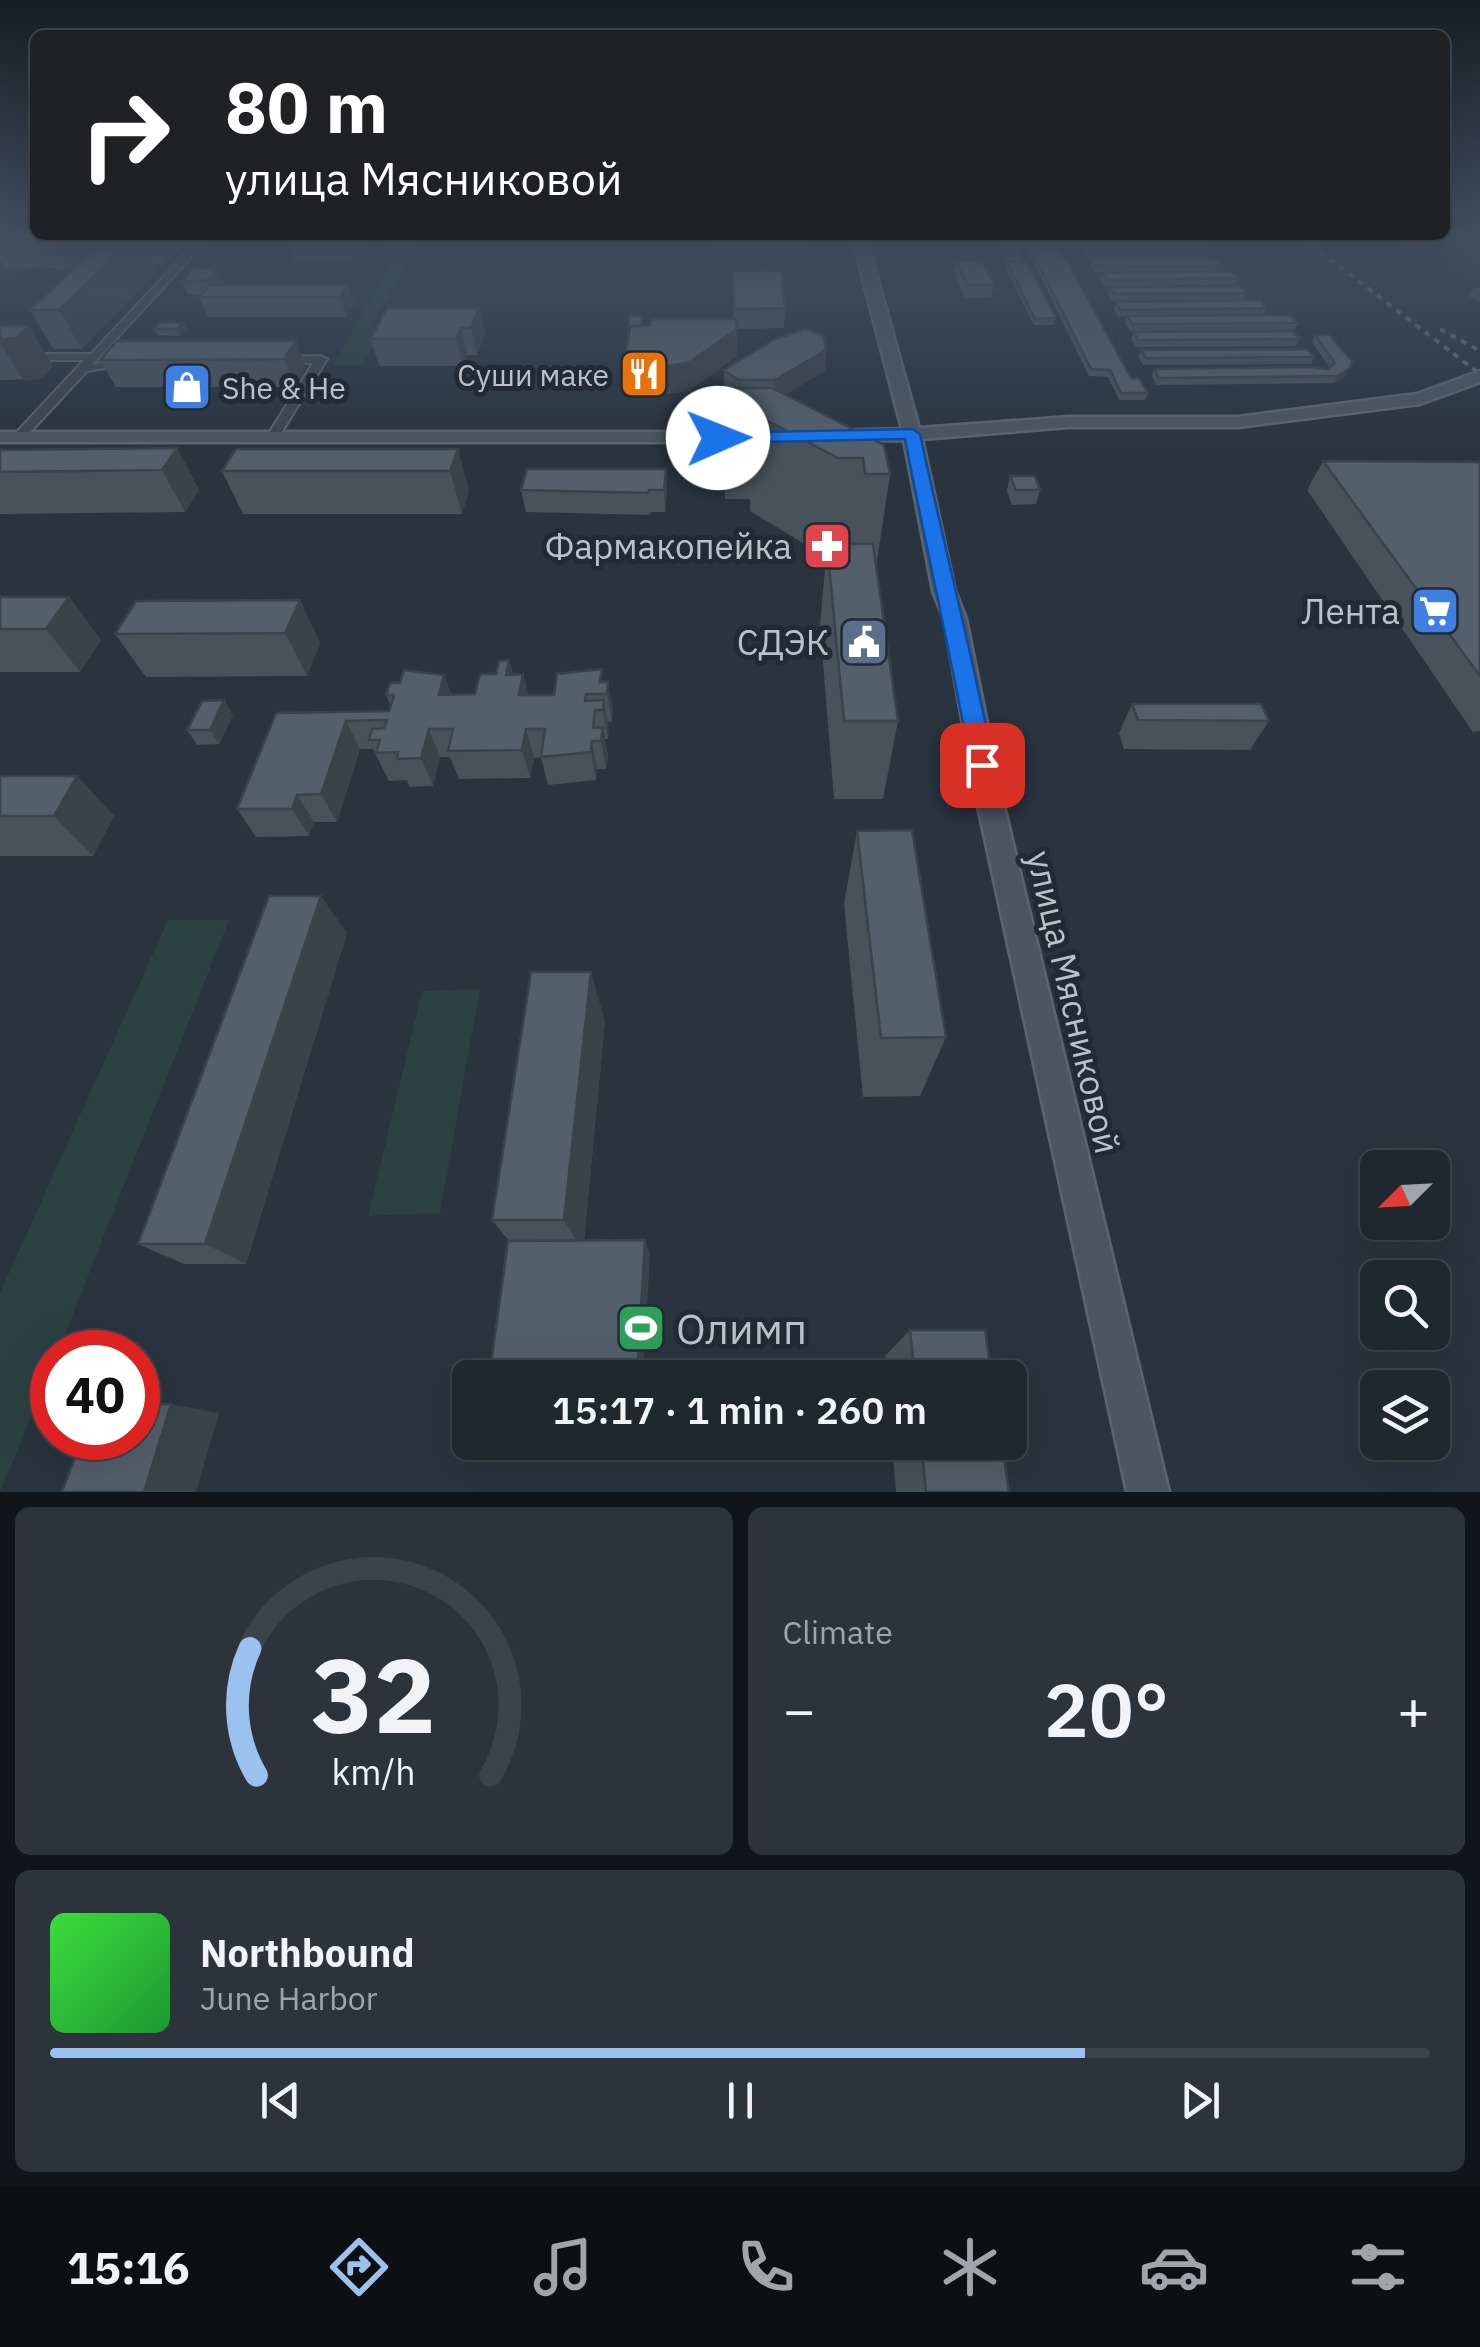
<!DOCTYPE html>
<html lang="en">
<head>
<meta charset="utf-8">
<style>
	:root { --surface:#1f272f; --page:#2c333b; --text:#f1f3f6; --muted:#a1a5aa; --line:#3c444b; --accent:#9bc1ee }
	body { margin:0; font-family:"IBM Plex Sans",sans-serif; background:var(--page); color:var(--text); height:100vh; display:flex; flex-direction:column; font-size:38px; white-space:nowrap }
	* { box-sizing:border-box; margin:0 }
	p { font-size:32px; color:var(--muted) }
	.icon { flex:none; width:55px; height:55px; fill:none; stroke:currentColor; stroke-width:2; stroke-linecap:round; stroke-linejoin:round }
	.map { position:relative; height:1492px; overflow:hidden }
	.sheet { display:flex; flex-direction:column; gap:15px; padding:15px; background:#11151a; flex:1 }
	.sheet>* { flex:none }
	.guide { position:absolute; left:30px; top:30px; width:1420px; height:210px; border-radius:15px; box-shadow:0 10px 40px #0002,0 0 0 2px var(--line); background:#202124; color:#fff; overflow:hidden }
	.needle { width:65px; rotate:246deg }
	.buttons { position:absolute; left:1360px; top:1150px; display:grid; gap:20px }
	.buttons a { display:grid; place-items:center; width:90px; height:90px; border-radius:15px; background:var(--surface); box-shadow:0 10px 40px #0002,0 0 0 2px var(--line); font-size:50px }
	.speed { position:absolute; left:30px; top:1330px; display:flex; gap:20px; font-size:50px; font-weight:700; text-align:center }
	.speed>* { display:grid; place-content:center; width:130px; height:130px; border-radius:50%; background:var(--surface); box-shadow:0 10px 40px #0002,0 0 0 2px var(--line); line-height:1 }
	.speed .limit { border:15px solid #d22; background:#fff; color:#111 }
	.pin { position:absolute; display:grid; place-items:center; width:85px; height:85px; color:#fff; margin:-42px; border-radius:20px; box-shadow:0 5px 15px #0006 }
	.me { position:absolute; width:110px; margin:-55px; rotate:89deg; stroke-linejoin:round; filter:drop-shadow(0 0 8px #0008) }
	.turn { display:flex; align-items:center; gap:35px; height:210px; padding:0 30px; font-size:45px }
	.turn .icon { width:130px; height:130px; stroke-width:2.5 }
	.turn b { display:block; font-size:70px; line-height:85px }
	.big { font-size:75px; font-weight:600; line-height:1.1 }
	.sheet .tile { flex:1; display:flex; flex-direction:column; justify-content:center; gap:15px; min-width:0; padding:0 35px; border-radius:15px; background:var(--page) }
	.sheet .dial { align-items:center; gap:0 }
	.dial svg { height:260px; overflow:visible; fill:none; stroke:var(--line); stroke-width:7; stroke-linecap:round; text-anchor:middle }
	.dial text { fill:var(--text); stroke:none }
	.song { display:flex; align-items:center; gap:30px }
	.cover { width:120px; height:120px; border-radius:15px; background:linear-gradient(135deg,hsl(120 70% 55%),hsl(130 70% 35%)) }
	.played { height:10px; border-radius:5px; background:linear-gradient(90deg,var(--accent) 75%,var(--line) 75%) }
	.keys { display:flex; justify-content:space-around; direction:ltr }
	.heat { display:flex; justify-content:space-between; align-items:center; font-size:55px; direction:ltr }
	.sheet .tiles { flex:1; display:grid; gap:15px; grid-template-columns:1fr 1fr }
	.tile:last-child { grid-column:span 2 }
	.trip { position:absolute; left:452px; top:1360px; width:575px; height:100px; border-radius:15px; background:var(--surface); box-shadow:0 10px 40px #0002,0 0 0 2px var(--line); font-weight:600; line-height:100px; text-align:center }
	.menu { display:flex; height:160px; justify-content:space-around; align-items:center; background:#0c1013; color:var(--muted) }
	.menu .icon { width:70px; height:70px }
	.menu .active { color:var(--accent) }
	.menu b { font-size:45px; color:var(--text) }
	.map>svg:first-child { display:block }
	.green { fill:#2c4141 }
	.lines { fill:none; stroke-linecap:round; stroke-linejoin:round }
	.street-casing { stroke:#5b646d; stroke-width:4 }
	.secondary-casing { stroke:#5b646d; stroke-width:5 }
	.street { fill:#3d464f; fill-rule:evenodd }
	.secondary { fill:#4c5662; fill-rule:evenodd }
	.rail { stroke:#606b76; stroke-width:4; stroke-dasharray:6 6; stroke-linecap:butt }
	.wall { fill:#47525b }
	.shaded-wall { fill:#3a424a }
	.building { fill:#535f6a; stroke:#3a424a; stroke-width:2.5 }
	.route { fill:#1a73e8; stroke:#114b97; stroke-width:2.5 }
	.labels { text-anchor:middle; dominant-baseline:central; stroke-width:10; stroke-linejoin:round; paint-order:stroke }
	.far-poi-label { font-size:30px; fill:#bac1ca; stroke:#222b35; text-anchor:end }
	.poi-label { font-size:35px; fill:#bac1ca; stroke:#222b35; text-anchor:end }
	.street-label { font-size:35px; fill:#bac1ca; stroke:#222b35 }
	.near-poi-label { font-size:42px; fill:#bac1ca; stroke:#222b35; text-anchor:start }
</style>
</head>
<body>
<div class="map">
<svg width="1480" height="1492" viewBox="0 0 1480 1492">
	<rect width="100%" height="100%" fill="#29343f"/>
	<path class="green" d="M405 237H422L370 327 381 328 363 365H333L393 260 373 259 384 242H402Z
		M168 920H229L58 1352H52V1367L0 1492V1293Z
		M480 989 440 1213 368 1216 422 991Z"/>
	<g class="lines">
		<g class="street-casing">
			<path id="street" d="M150 237H160L146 250 66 251 61 248 66 245 143 244Z
				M201 237H210L92 365 123 359 129 362 127 364 87 371 23 440H15V434L84 360H0V354H91Z
				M321 356 327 359 278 438 268 441 266 438 313 363H279L273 360 279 357Z"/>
		</g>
		<g class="secondary-casing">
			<path id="secondary" d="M852 237H866L919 428 1069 417H1238L1417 394 1480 371V382L1420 404 1238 427H1069L922 439 955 591 966 619 1003 802 1169 1492H1127L977 802 944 619 933 591 904 440 830 441 821 436 830 431 902 429Z
				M0 432H755L764 437 755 442H0Z"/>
		</g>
		<use href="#street" class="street"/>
		<use href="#secondary" class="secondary"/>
		<path class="rail" d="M1301 237 1480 374
			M1440 329 1480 351"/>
	</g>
	<path class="wall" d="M0 237H82L90 254 108 237H191L165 264H153L156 271 82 349H53L30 310 85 259 69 270H56L55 268 6 269 0 260Z
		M285 237H361L363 245 353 261H294Z
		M715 237H804L803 245H715Z
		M997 237H1014L1021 253 1020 260H1006Z
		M1021 237H1054L1131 378 1148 393 1145 400H1119L1108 377 1089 376Z
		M1069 237H1178L1179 239 1177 246H1071L1068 240Z
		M1085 246 1208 252 1206 258 1088 259 1084 252Z
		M1091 259 1224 266 1221 271 1238 278 1236 285 1105 287 1100 279 1102 273 1162 272H1094L1090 265Z
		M956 261 994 284 991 297 965 298 954 274Z
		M1007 262 1056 318 1054 325H1034L1006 269Z
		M733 271 785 308 784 328 737 329V356L689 391 663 394 627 386 625 358 628 327 642 316V326L734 319Z
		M182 281H223L220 285H347L354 304 346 317H208L199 297 202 294H188Z
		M1110 287 1246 293 1243 300 1112 301 1108 293Z
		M1480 287V303L1469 296 1473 289Z
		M1116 302 1266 308 1264 314 1118 316 1114 309Z
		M479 308 485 335 477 355H467L463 366H379L371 339Z
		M1128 316 1298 323 1295 330 1130 331 1125 323Z
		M183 323 187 329 180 336 157 335 154 329Z
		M0 326 53 366 41 379 0 380Z
		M1134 332 1300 339 1296 346 1136 347 1131 339Z
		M1315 335 1350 368 1346 375 1334 383 1156 385 1152 376 1154 369H1328L1330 368 1312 342Z
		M296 341 306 368 295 387H116L100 360Z
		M1141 350 1314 357 1311 364 1143 365 1138 357Z
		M724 370 825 371 784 395 890 474 876 568 898 721 883 799H834L820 625 826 557 750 511V499H725Z
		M177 448 199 490 185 512 0 514V450Z
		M458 449 469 491 462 514H243L222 471Z
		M1323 461 1480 462V731L1473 732 1307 490Z
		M666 469 667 491 665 512H651L650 515 526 512 521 490Z
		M1010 476 1040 490 1036 504 1012 505 1007 491Z
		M0 597H69L101 640 80 672H0Z
		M300 600 320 643 307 676 146 677 115 634Z
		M509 660 513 674 529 695H554L604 682 613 710 612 722H608V739H604L608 756 606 769H597L596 780 548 785 541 757 534 758 530 778 459 779 450 757H440L433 786 409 787 407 780 389 781 373 749H360L337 822H314L309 836 256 837 237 809 276 713 389 711 391 706 386 695 475 694Z
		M1132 704 1269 721 1250 750 1124 749 1119 733Z
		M233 715 219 744 197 745 187 730Z
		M0 776H77L114 816 93 856H0Z
		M857 831 946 1037 920 1096 863 1097 844 904Z
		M347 933 246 1264H184L138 1244Z
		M605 1021 584 1240 650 1255 509 1241 492 1220Z
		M910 1330 992 1378H887L885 1356Z
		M892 1442H1002L1009 1492H896Z"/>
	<path class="shaded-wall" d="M51 237H82L91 255 69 270Z
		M135 237H140L156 271 82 349 59 310Z
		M152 237H191L165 264Z
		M346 237H361L363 245 353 261Z
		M217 268 223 281 213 294 207 281Z
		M347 285 354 304 346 317 340 297Z
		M479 308 485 335 477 355 471 328Z
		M183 323 187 329 180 336 177 329Z
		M29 326 53 366 41 379 24 381 0 343V340Z
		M461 328 467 355 463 366 456 339Z
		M737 329V356L689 391 663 394 661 367Z
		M296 341 306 368 295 387 284 359Z
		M826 350 825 371 775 400V380Z
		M1350 368 1346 375 1334 383 1337 376Z
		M177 448 199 490 185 512 162 470Z
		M458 449 469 491 462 514 450 471Z
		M666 469 667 491 665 512 664 490Z
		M69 597 101 640 80 672 46 629Z
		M300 600 320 643 307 676 285 633Z
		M509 660 517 689 506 675Z
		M523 674 531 703 519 695Z
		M444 675 455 703 439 695Z
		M608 682 613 710 612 722 607 694Z
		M224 700 233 715 219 744 210 730Z
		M604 700 609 729 608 739 603 710Z
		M346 721 360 749 337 822 321 794Z
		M603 728 608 756 606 769 601 741Z
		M429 729 440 757 433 786 421 758Z
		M526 729 534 758 530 778 522 750Z
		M592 741 597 769 596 780 591 752Z
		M77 776 114 816 93 856 54 816Z
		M297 795 314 822 309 836 292 809Z
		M321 896 347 933 246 1264 205 1244Z
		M591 972 605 1021 583 1251 564 1220Z
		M645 1240 650 1255 643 1378H637Z
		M171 1404 219 1413 196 1492H144Z"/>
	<path class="building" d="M108 237H135L59 310H30Z
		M1001 237H1014L1021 253H1007Z
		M1025 237H1054L1131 378H1139L1148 393H1121L1110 370 1091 369Z
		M1071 237H1178L1179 239H1073Z
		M1085 246H1203L1208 252 1089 253Z
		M1091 259H1218L1224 266H1095Z
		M956 261H981L994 284 968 285Z
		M1007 262H1026L1056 318 1035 319Z
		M217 268 207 281H182L193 269Z
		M733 271H781L785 308 734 309Z
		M1232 271 1238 278 1107 280 1102 273Z
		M210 285H347L340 297H199Z
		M1240 286 1246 293 1114 294 1110 287Z
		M1260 300 1266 308 1120 310 1116 302Z
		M387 308H479L471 328H461L456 339H371Z
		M1291 315 1298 323 1132 324 1128 316Z
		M630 316H642L641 326 628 327Z
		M652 319H736L737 329 688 363 661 367 625 358 630 326H650Z
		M161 322 183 323 177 329H154Z
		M0 326H29L16 338 0 340Z
		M805 329 824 336 826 350 775 380H738L724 370 775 339Z
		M1293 331 1300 339 1138 340 1134 332Z
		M1315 335H1329L1352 361 1350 368 1337 376 1159 378 1154 369 1312 367 1328 369 1335 363Z
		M117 341H296L284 359 100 360Z
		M1307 349 1314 357 1146 358 1141 350Z
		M724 388H772L884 445 890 474H865L863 458H838L751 412V400H723Z
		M177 448 162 470 0 472V450Z
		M236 449H458L450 471H222Z
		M1323 461 1480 462V676Z
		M527 469H666L664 490H649L648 493 521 490Z
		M1010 476H1035L1040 490H1016Z
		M827 544H873L898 721H844Z
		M0 597H69L46 629H0Z
		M300 600 285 633 115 634 136 601Z
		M509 660 506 675 523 674 519 695H554L557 674 602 669 600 682H608L607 694H586L585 701 604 700 603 710H595L593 728H603L601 741H592L591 752 541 757 545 729H526L522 750 448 751 453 729H429L421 758 397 759 398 752 376 753 380 740H369L372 729 384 728 387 720 346 721 321 794 297 795 292 809H237L276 713 389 711 394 695H386L390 683H400L404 670 444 675 439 695 475 694 480 674H496L499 661Z
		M224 700 210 730H187L202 701Z
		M1132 704H1261L1269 721 1138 720Z
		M0 776H77L54 816H0Z
		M912 830 946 1037 881 1038 857 831Z
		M269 896H321L205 1244H138Z
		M531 972H591L564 1220H492Z
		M645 1240 637 1378H489L508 1241Z
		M910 1330H985L992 1378H915Z
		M171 1404 144 1492H62L82 1438H138V1405Z
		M921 1442H1002L1009 1492H926Z"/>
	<linearGradient id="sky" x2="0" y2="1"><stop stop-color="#171d23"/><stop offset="0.53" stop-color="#435063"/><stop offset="1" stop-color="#435063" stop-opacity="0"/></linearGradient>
	<rect width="1480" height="446" fill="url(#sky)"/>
	<path class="route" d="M912 429 920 434C944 545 972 654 994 765L982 774 971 765C951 655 926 549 905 439L718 443 709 438 718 433Z"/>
	<defs>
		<g id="restaurant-square" transform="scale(2.5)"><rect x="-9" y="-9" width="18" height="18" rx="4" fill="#e8710a" stroke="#222b35"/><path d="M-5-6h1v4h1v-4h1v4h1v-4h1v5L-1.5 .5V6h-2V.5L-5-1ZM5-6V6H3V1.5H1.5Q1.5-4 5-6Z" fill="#fff"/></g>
		<g id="shop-square" transform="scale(2.5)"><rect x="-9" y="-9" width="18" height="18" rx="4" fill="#3f7fe0" stroke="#222b35"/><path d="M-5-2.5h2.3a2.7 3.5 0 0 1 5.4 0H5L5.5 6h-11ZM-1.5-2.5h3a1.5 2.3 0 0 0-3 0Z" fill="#fff"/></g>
		<g id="pharmacy-square" transform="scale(2.5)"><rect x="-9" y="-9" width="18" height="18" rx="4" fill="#e0444e" stroke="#222b35"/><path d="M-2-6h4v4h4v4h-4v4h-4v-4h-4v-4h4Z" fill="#fff"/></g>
		<g id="supermarket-square" transform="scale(2.5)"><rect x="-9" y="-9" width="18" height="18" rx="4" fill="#3f7fe0" stroke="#222b35"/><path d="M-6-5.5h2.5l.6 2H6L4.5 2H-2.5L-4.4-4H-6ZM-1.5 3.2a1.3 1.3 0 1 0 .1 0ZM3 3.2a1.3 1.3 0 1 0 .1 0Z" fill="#fff"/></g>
		<g id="civic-square" transform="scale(2.5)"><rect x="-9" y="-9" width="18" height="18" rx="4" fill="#5c6f8a" stroke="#222b35"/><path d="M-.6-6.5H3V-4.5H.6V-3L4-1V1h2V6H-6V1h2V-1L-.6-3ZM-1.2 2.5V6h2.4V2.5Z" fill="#fff"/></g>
		<g id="stadium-square" transform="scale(2.5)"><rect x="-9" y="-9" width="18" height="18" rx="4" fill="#2e9e5b" stroke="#222b35"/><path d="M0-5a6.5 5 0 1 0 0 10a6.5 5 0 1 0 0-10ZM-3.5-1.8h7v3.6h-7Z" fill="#fff"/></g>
	</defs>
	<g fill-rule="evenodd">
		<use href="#restaurant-square" x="644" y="374"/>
		<use href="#shop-square" x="187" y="387"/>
		<use href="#pharmacy-square" x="827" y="546"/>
		<use href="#supermarket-square" x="1435" y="611"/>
		<use href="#civic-square" x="864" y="642"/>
		<use href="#stadium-square" x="641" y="1328"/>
	</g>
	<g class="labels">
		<g class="far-poi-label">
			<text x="609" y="374">Суши маке</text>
			<text x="222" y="387" text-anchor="start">She &amp; He</text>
		</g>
		<g class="poi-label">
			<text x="792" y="546">Фармакопейка</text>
			<text x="1400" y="611">Лента</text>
			<text x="829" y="642">СДЭК</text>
		</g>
		<g class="street-label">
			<text transform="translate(1074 1002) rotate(77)">улица Мясниковой</text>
		</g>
		<g class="near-poi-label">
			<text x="676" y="1328">Олимп</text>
		</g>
	</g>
</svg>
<div class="buttons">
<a><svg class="needle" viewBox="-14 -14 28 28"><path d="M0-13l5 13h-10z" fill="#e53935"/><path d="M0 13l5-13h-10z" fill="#a1a5aa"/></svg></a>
<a><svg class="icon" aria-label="search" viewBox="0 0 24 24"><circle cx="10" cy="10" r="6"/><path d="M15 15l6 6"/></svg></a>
<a><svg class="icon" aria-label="layers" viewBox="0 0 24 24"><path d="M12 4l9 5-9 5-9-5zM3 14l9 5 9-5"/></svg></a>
</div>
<div class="speed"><div class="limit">40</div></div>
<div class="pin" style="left:982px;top:765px;background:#d93025"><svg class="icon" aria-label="arrive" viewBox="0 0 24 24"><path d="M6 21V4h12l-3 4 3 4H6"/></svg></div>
<svg class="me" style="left:718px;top:438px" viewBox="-20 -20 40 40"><circle r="19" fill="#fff"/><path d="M0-13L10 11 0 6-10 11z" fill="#1a73e8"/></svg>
<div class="trip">15:17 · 1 min · 260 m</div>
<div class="guide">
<div class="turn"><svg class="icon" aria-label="right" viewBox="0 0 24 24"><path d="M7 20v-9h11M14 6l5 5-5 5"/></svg><div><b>80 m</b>улица Мясниковой</div></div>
</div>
</div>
<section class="sheet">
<div class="tiles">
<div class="tile dial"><svg viewBox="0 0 100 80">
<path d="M14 69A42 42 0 1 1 86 69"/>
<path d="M14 69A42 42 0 0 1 12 30" stroke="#9bc1ee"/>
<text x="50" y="56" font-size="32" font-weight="700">32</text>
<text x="50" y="72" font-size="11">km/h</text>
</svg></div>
<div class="tile"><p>Climate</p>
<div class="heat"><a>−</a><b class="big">20°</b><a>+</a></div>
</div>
<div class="tile">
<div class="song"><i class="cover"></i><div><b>Northbound</b><p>June Harbor</p></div></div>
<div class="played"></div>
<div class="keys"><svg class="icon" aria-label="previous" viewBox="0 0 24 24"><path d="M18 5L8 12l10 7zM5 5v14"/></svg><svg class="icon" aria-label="pause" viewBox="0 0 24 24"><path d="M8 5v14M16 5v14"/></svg><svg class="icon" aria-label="next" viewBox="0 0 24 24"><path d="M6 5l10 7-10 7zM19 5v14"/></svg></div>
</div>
</div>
</section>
<nav class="menu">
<b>15:16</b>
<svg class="icon active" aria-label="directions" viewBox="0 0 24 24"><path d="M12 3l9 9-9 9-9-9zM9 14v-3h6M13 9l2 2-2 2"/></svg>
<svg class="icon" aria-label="music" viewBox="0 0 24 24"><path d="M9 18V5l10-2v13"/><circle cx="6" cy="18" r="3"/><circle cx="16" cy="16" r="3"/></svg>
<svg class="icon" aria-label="phone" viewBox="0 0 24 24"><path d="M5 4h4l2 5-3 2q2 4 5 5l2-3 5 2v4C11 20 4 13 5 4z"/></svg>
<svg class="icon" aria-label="climate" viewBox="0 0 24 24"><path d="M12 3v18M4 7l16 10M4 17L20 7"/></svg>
<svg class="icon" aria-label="car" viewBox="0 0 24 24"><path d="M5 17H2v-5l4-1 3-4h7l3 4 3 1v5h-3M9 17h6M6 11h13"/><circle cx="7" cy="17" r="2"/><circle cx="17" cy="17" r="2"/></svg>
<svg class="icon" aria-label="filters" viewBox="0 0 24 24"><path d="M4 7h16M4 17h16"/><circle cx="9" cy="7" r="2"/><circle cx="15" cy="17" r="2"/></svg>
</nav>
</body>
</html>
